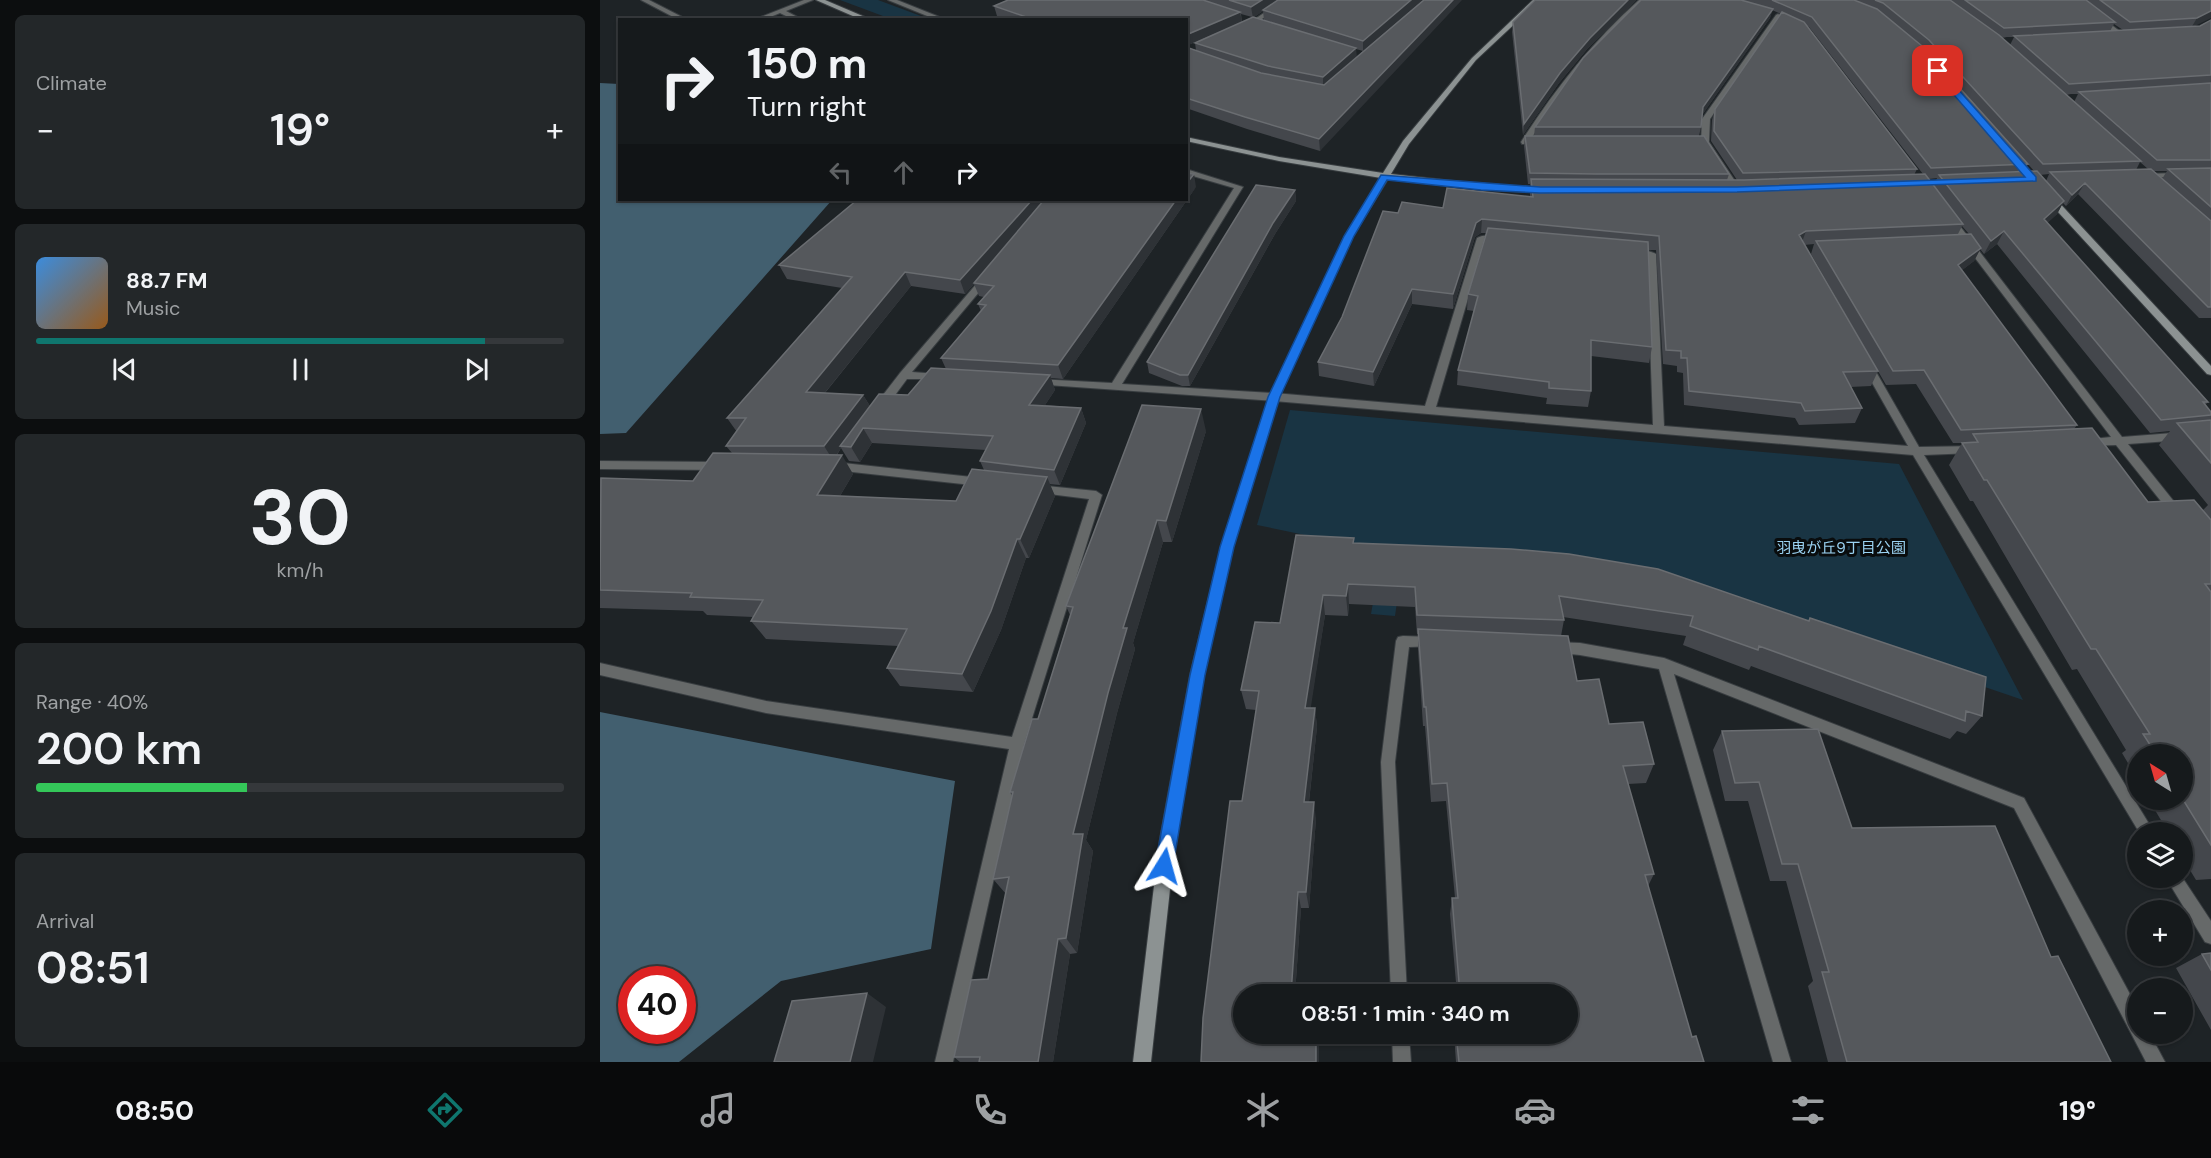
<!DOCTYPE html>
<html lang="en">
<head>
<meta charset="utf-8">
<style>
	:root { --surface:#161a1c; --page:#232729; --text:#f1f3f6; --muted:#9ea1a3; --line:#35383b; --accent:#0f766e }
	body { margin:0; font-family:"DM Sans","Noto Sans JP",sans-serif; background:var(--page); color:var(--text); height:100vh; display:flex; flex-direction:column; font-size:22px; white-space:nowrap }
	* { box-sizing:border-box; margin:0 }
	p { font-size:20px; color:var(--muted) }
	.icon { flex:none; width:33px; height:33px; fill:none; stroke:currentColor; stroke-width:2; stroke-linecap:round; stroke-linejoin:round }
	.map { position:relative; flex:1; overflow:hidden }
	.panel { display:flex; flex-direction:column; gap:15px; padding:15px; background:#0c0e0f; width:600px }
	.panel>* { flex:none }
	.top-card { position:absolute; left:18px; top:18px; width:570px; height:183px; border-radius:0px; box-shadow:0 2px 4px #0004,0 0 0 2px var(--line); background:#161a1c; color:var(--text); overflow:hidden }
	.needle { width:39px; rotate:323deg }
	.fabs { position:absolute; left:1527px; top:744px; display:grid; gap:12px }
	.fabs a { display:grid; place-items:center; width:66px; height:66px; border-radius:50%; background:var(--surface); box-shadow:0 2px 4px #0004,0 0 0 2px var(--line); font-size:30px }
	.speed { position:absolute; left:18px; top:966px; display:flex; gap:12px; font-size:30px; font-weight:700; text-align:center }
	.speed>* { display:grid; place-content:center; width:78px; height:78px; border-radius:50%; background:var(--surface); box-shadow:0 2px 4px #0004,0 0 0 2px var(--line); line-height:1 }
	.speed .limit { border:9px solid #d22; background:#fff; color:#111 }
	.pin { position:absolute; display:grid; place-items:center; width:51px; height:51px; color:#fff; margin:-26px; border-radius:12px; box-shadow:0 3px 9px #0006 }
	.me { position:absolute; width:66px; margin:-33px; rotate:8deg; stroke-linejoin:round; filter:drop-shadow(0 0 4px #0008) }
	.turn { display:flex; align-items:center; gap:21px; height:126px; padding:0 30px; font-size:27px }
	.turn .icon { width:78px; height:78px; stroke-width:2.5 }
	.turn b { display:block; font-size:42px; line-height:51px }
	.lanes { display:flex; align-items:center; height:57px; padding:0 30px; background:#0003; justify-content:center; gap:30px; direction:ltr }
	.lanes .off { opacity:.35 }
	.big { font-size:45px; font-weight:600; line-height:1.1 }
	.panel .card { flex:1; display:flex; flex-direction:column; justify-content:center; gap:9px; min-width:0; padding:0 21px; border-radius:9px; background:var(--page) }
	.panel .dial { align-items:center; gap:0 }
	.dial b { font-size:78px; line-height:1 }
	.song { display:flex; align-items:center; gap:18px }
	.cover { width:72px; height:72px; border-radius:9px; background:linear-gradient(135deg,hsl(210 70% 55%),hsl(30 70% 35%)) }
	.played { height:6px; border-radius:3px; background:linear-gradient(90deg,var(--accent) 85%,var(--line) 85%) }
	.keys { display:flex; justify-content:space-around; direction:ltr }
	.heat { display:flex; justify-content:space-between; align-items:center; font-size:33px; direction:ltr }
	.charge { height:9px; border-radius:4px; background:linear-gradient(90deg,#34c759 40%,var(--line) 0) }
	.trip { position:absolute; left:633px; top:984px; width:345px; height:60px; border-radius:30px; background:var(--surface); box-shadow:0 2px 4px #0004,0 0 0 2px var(--line); font-weight:600; line-height:60px; text-align:center }
	.tab-bar { display:flex; height:96px; justify-content:space-around; align-items:center; background:#090a0b; color:var(--muted) }
	.tab-bar .icon { width:42px; height:42px }
	.tab-bar .active { color:var(--accent) }
	.tab-bar b { font-size:27px; color:var(--text) }
	main { display:flex; flex:1; min-height:0 }
	.map>svg:first-child { display:block }
	.green { fill:#193443 }
	.forest { fill:#425f6f; fill-rule:evenodd }
	.lines { fill:none; stroke-linecap:round; stroke-linejoin:round }
	.street-casing { stroke:#383d40; stroke-width:2 }
	.secondary-casing { stroke:#383d40; stroke-width:2 }
	.street { fill:#666969; fill-rule:evenodd }
	.secondary { fill:#8c9292; fill-rule:evenodd }
	.wall { fill:#44474c; fill-rule:evenodd }
	.shaded-wall { fill:#2e3236 }
	.building { fill:#55585c; stroke:#6a6d71; stroke-width:1.5 }
	.route { fill:#1a73e8; stroke:#114b97; stroke-width:1.5 }
	.labels { text-anchor:middle; dominant-baseline:central; stroke-width:6; stroke-linejoin:round; paint-order:stroke }
	.park-label { font-size:15px; fill:#9bd3f3; stroke:#090c0d }
</style>
</head>
<body>
<main>
<section class="panel">
<div class="card"><p>Climate</p>
<div class="heat"><a>−</a><b class="big">19°</b><a>+</a></div>
</div>
<div class="card">
<div class="song"><i class="cover"></i><div><b>88.7 FM</b><p>Music</p></div></div>
<div class="played"></div>
<div class="keys"><svg class="icon" aria-label="previous" viewBox="0 0 24 24"><path d="M18 5L8 12l10 7zM5 5v14"/></svg><svg class="icon" aria-label="pause" viewBox="0 0 24 24"><path d="M8 5v14M16 5v14"/></svg><svg class="icon" aria-label="next" viewBox="0 0 24 24"><path d="M6 5l10 7-10 7zM19 5v14"/></svg></div>
</div>
<div class="card dial"><b>30</b><p>km/h</p></div>
<div class="card"><p>Range · 40%</p><b class="big">200 km</b><div class="charge"></div></div>
<div class="card"><p>Arrival</p><b class="big">08:51</b></div>
</section>
<div class="map">
<svg width="1611" height="1062" viewBox="0 0 1611 1062">
	<rect width="100%" height="100%" fill="#1e2326"/>
	<path class="green" d="M240 0H278L329 19H291Z
		M690 410 1299 464 1423 700 1288 654 804 554 795 616 771 614 782 551 657 525Z"/>
	<path class="forest" d="M0 83 19 84 20 200H232L26 433 0 434Z
		M0 712 355 781 331 949 181 981 79 1062H0ZM32 980H82V1030H32Z"/>
	<g class="lines">
		<g class="street-casing">
			<path id="street" d="M41 0H49L88 20H79Z
				M204 0H213L186 11 203 20H194L180 13 163 20H153Z
				M288 0H297L347 20H337Z
				M683 0H690L656 23H652V21Z
				M1039 0H1046L1010 34 980 67 930 140H936V144H922L921 142C955 89 992 42 1039 0Z
				M1472 0H1479L1526 36 1523 38 1514 37V35L1516 34Z
				M1178 14 1197 23 1194 25 1179 19 1110 119 1109 142 1141 190 1137 193 1134 192 1101 142 1102 119 1176 15Z
				M586 169 643 187 522 384 674 393 825 406 877 238C883 234 898 235 904 239L900 242 885 241 836 407 1053 425 1047 256 1030 254V250C1037 249 1050 250 1056 254L1064 426 1308 446 1262 365 1263 363H1271L1319 447 1377 446 1379 449 1373 453 1324 455 1554 832H1539L1313 455 674 401 433 384 432 382 437 379 512 383 634 188 586 174Z
				M1611 172V176L1542 178 1538 176 1542 174Z
				M1350 216 1353 217 1522 437 1611 430V438L1528 444 1580 509 1582 512 1580 515H1572L1516 445 1483 446 1481 443 1483 440 1511 437 1347 221 1346 219Z
				M387 274 392 277 390 279 312 372 338 374 342 375 343 377 342 379H307L284 410H276L275 407 276 404 300 373 384 275Z
				M0 461 121 462 127 466 121 470 0 469Z
				M234 462 381 478 387 482 381 486 234 470 228 466Z
				M437 485 496 491 502 495 424 744 353 1062H335L409 749 166 713 0 675V663L166 701 412 737 489 499 433 492 431 489 433 486Z
				M803 636 833 637 838 638 840 642 838 646 809 647 795 762 807 994H791L781 762 796 641 798 637Z
				M956 642 980 643 1064 658 1424 798 1538 1009V1034H1550L1565 1062H1546L1414 808 1074 674 1191 1062H1173L1059 669 980 655 951 652 949 648 951 644Z
				M1582 877 1611 921V944L1605 942 1566 878Z
				M792 1034H809L811 1062H793Z"/>
		</g>
		<g class="secondary-casing">
			<path id="secondary" d="M216 0H225L272 20H262Z
				M933 0H940L876 60 809 144 791 174 890 185 946 187 950 190 946 193 890 190 788 179 753 236 679 397 633 547 604 675 575 844 551 1062H533L559 844 590 675 621 547 669 397 745 236 781 178 679 161 586 141V137L679 157 783 173 803 141 872 58Z
				M1447 196H1453L1611 366V375L1607 374 1447 200Z"/>
		</g>
		<use href="#street" class="street"/>
		<use href="#secondary" class="secondary"/>
	</g>
	<path class="wall" d="M408 0H823L720 151 647 129 586 108V47L596 50 595 43 600 40 586 46V20H407L397 16 394 6ZM663 11 664 20 654 17ZM641 14 652 17 642 22ZM756 49 763 51 756 57Z
		M935 0H1036L988 48 959 83 923 135 912 32 913 22Z
		M1041 0H1611L1594 27 1600 26 1611 20V318H1599L1478 194 1466 206 1463 203 1457 214 1447 223 1608 402 1605 405 1611 412V419L1610 420H1611V879L1596 880 1582 857V832H1568L1549 800H1582V754H1538V780L1522 753 1526 750 1477 669 1472 670 1373 501H1370L1349 465 1362 443H1353L1316 384 1286 385 1211 254 1214 244 1204 245 1278 371 1271 386 1250 387 1262 408 1255 423 1199 425 1195 418 1084 405 1083 373 1077 372V366L1063 364 1056 250H1048L1052 347 1049 363 991 356V391L988 407 946 404 947 398 857 385 858 370 874 311 867 310 868 294 886 233H881L875 237 853 309 812 304 774 386 719 376 718 362 798 213 930 197V184H928L924 146 925 136H934L935 127ZM1172 10 1181 14 1115 109 1112 120 1111 141 1137 180H1127L1129 174 1099 136 1101 127 1102 115 1170 18ZM1514 24 1523 30 1510 31ZM1207 26 1209 27 1323 174 1314 175 1317 169ZM1407 37H1414L1410 45 1402 38ZM1471 94H1478L1474 102 1466 95ZM1540 162 1548 169 1536 170ZM1428 164 1434 171 1424 172ZM1553 171H1567L1562 179ZM1449 174 1446 181 1440 175ZM1337 178 1334 186 1329 179ZM1362 226 1369 234H1358ZM1397 244 1550 433 1570 431 1559 445 1608 505 1603 510 1548 502 1474 429 1477 425 1362 270 1374 261 1380 249 1384 254Z
		M596 187 463 379 451 378 455 390 445 405 481 408 486 423 460 485 449 484 455 496 429 558H426L401 630 373 692 300 686 287 668 298 646 166 639 151 621 153 617 107 615 103 611 0 608V478L93 481 132 453 126 446 137 432 127 418 242 288 187 279 179 265 586 200ZM374 284 379 296 384 297 378 304 381 311 341 358 346 369 308 395 270 406 263 395 225 393 311 286 365 294ZM272 443 386 450 380 461 384 470 356 501 240 496 253 474 237 455 241 448 249 461 260 462Z
		M695 190 696 201 675 234 590 386H582L549 373 547 362Z
		M606 431 572 542H563L533 643 535 649 517 713 486 840 493 851 477 953 470 954 453 1062H360L354 1057 388 979 406 894 393 879 412 796 410 792 438 719 470 615 466 606Z
		M754 543 1209 621 1210 618 1382 716 1366 734 1357 731 1350 739 1151 666 1149 670 1083 645 1086 636 963 617 964 620 961 636 977 681 1009 724 1054 764 1046 783 1028 784 1054 874 1048 886 1092 1037 1104 1062H856L854 1034H968L857 994 850 914 852 898H855L846 801 831 802 825 726H823L818 650V634H817L815 607 749 604 748 616 725 615 710 708H715L717 727 709 802 716 819 709 908H701L695 994H644V1034H717L719 1041 601 1062 656 710 646 709 641 690 680 623Z
		M1122 731 1252 828 1451 957 1511 1062H1228L1208 986 1213 981 1186 881H1170L1148 801H1125L1113 750Z
		M1611 953V1030L1576 968 1602 954Z"/>
	<path class="shaded-wall" d="M662 0H679L653 18 651 7Z
		M811 0H823L763 51V41Z
		M853 0H862L720 151 719 139Z
		M1028 0H1036L988 48 959 83 923 135 924 124 960 73 990 38Z
		M1173 9 1170 18 1100 118 1103 107Z
		M1611 11V18L1591 28 1597 18Z
		M640 12 642 22 586 46V35Z
		M756 48 757 58 723 88V77Z
		M594 174 596 187 463 379 458 365 576 200H586V184Z
		M1485 183 1478 194 1466 206 1472 195Z
		M695 190 696 201 675 234 590 386 588 375 673 223Z
		M432 200H447L374 283V284L365 294 360 280Z
		M1464 201 1457 214 1437 233 1444 219Z
		M882 219 881 233 875 237 853 309V294L876 223Z
		M1206 231 1201 245 1199 235Z
		M1404 231 1397 244 1384 254 1391 241Z
		M1381 248 1374 261 1352 278 1358 265Z
		M305 272 311 286 214 406 206 392Z
		M812 289V304L774 386 773 372Z
		M450 375 455 390 435 420 429 405Z
		M263 395 271 408 240 446 241 448 233 460 224 446Z
		M481 408 486 423 460 485 454 470Z
		M601 409 606 431 572 542 566 521Z
		M263 428 272 443 260 462 251 447Z
		M242 455 253 474 229 514 217 495Z
		M447 477 455 496 429 558 420 539Z
		M557 520 563 542 533 643 535 649 517 713 486 840 493 851 477 953 466 938 473 834 523 628Z
		M417 539 426 558 401 630 373 692 362 674Z
		M748 584 749 604 748 616 746 596Z
		M723 595 725 615 708 726 705 708Z
		M715 708 717 727 707 819 704 802Z
		M714 802 716 819 709 908 706 892Z
		M698 892 701 908 695 994H691Z
		M458 939 470 954 453 1062H438Z
		M267 993 286 1007 273 1062H250Z
		M716 1034H717L719 1041V1062H716Z"/>
	<path class="building" d="M408 0H603L640 12 586 35V20H435L394 6Z
		M629 0H662L651 7Z
		M678 0H811L763 41 663 10Z
		M824 0H853L719 139 645 117 586 98V47L661 73 724 85Z
		M935 0H1028L990 38 960 73 924 124 913 22Z
		M1041 0H1141L1173 9 1103 107 1101 127H935L983 58Z
		M1172 0H1254L1277 9 1322 46 1428 164 1331 168 1212 17Z
		M1275 0H1350L1399 35 1541 161 1443 164 1329 40 1283 3Z
		M1365 0H1486L1515 22 1404 28Z
		M1500 0H1611V11L1597 18 1530 22Z
		M1182 12 1204 22 1317 169 1143 173 1114 131 1115 109Z
		M653 17 756 48 723 77 668 66 595 43Z
		M1611 20V75L1469 84 1414 36 1600 26Z
		M1611 83V160H1557L1479 92Z
		M925 136H1104L1129 174H996L930 173Z
		M1611 168V207L1568 169Z
		M1551 169 1611 221V307H1608L1485 183 1472 195 1450 172Z
		M1437 171 1464 201 1444 219 1608 402H1603L1611 412V415L1561 420 1404 231 1391 241 1339 175Z
		M586 173 594 174 586 184Z
		M1325 174 1363 224 1206 231 1199 235 1278 371 1243 372 1262 408 1205 411 1201 403 1089 391 1087 358H1081V351L1066 350 1059 236 882 219 876 223 853 294 812 289 773 372 718 362 742 317 783 211 798 213 802 202 843 208 847 188 933 197 931 179 1144 180Z
		M656 185 695 190 673 223 588 375H580L547 362Z
		M257 200H432L360 280 305 272 206 392 263 395 224 446H126L146 418H127L252 277 179 265Z
		M444 200H576L458 365 341 358 386 305 378 304 394 286 374 283Z
		M888 228 1048 242 1052 347 991 340V391L949 388V382L858 370 878 296 868 294Z
		M1371 234 1381 248 1358 265 1477 425 1361 430 1324 370 1293 371 1216 241Z
		M331 368 450 375 429 405 481 408 454 470 380 461 393 436 263 428 251 447 240 446 279 394 308 395Z
		M542 405 601 409 566 521 557 520 523 628H527L508 693 473 834H483L466 938 458 939 438 1062H379L380 1057H354L371 980 388 979 409 877 393 879 413 792H410L432 719H438L473 607 466 606Z
		M1611 420V463L1577 423Z
		M1492 428 1548 502 1594 500 1611 520V584H1605L1611 592V845L1582 798V754H1556L1543 734H1550L1496 649H1491L1387 480H1384L1362 443 1378 442 1373 434Z
		M113 453 242 455 217 495 356 501 372 469 447 477 420 539H417L391 611 362 674 287 668 307 629 151 621 163 600 90 597 92 593 0 590 1 478 93 481Z
		M696 535 754 538 753 543 911 549 969 554 1058 569 1209 621 1210 618 1386 677 1382 716 1366 711 1365 721 1159 646 1158 650 1090 626 1093 616 959 596 964 620 817 615 815 587 748 584 746 596 723 595 705 708H715L704 802H714L706 892H698L691 994H644V1034H716V1062H601L603 1018 630 801H642L659 691 641 690 655 622 680 623Z
		M818 629 968 636 977 681 999 679 1009 724 1043 722 1054 764 1023 766 1054 874 1045 875 1092 1037 1096 1036 1104 1062H859L856 1034H968V994H860L852 898H858L847 783 832 784 826 707H824Z
		M1218 729 1252 828 1395 826 1451 957 1458 956 1511 1062H1247L1222 972H1229L1198 864H1182L1159 782 1135 783 1122 731Z
		M1611 953V970L1602 954Z
		M267 993 250 1062H174L192 1001Z"/>
	<path class="route" d="M1335 70H1341L1436 177V181L1137 192 940 193 881 190 787 180 754 236 680 397 634 547 605 675 573 866 571 872 564 875 558 872 555 866 590 675 620 547 668 397 744 236 781 175 940 187H1137L1425 177 1335 73Z"/>
	<g class="labels">
		<g class="park-label">
			<text x="1241" y="548">羽曳が丘9丁目公園</text>
		</g>
	</g>
</svg>
<div class="fabs">
<a><svg class="needle" viewBox="-14 -14 28 28"><path d="M0-13l5 13h-10z" fill="#e53935"/><path d="M0 13l5-13h-10z" fill="#9ea1a3"/></svg></a>
<a><svg class="icon" aria-label="layers" viewBox="0 0 24 24"><path d="M12 4l9 5-9 5-9-5zM3 14l9 5 9-5"/></svg></a>
<a>+</a>
<a>−</a>
</div>
<div class="speed"><div class="limit">40</div></div>
<div class="pin" style="left:1338px;top:71px;background:#d93025"><svg class="icon" aria-label="arrive" viewBox="0 0 24 24"><path d="M6 21V4h12l-3 4 3 4H6"/></svg></div>
<svg class="me" style="left:564px;top:866px" viewBox="-20 -20 40 40"><path d="M0-17L14 15 0 8-14 15z" fill="#1a73e8" stroke="#fff" stroke-width="4"/></svg>
<div class="trip">08:51 · 1 min · 340 m</div>
<div class="top-card">
<div class="turn"><svg class="icon" aria-label="right" viewBox="0 0 24 24"><path d="M7 20v-9h11M14 6l5 5-5 5"/></svg><div><b>150 m</b>Turn right</div></div>
<div class="lanes"><svg class="icon off" aria-label="left" viewBox="0 0 24 24"><path d="M17 20v-9H6M10 6l-5 5 5 5"/></svg><svg class="icon off" aria-label="ahead" viewBox="0 0 24 24"><path d="M12 20V5M6 11l6-6 6 6"/></svg><svg class="icon" aria-label="right" viewBox="0 0 24 24"><path d="M7 20v-9h11M14 6l5 5-5 5"/></svg></div>
</div>
</div>
</main>
<nav class="tab-bar">
<b>08:50</b>
<svg class="icon active" aria-label="directions" viewBox="0 0 24 24"><path d="M12 3l9 9-9 9-9-9zM9 14v-3h6M13 9l2 2-2 2"/></svg>
<svg class="icon" aria-label="music" viewBox="0 0 24 24"><path d="M9 18V5l10-2v13"/><circle cx="6" cy="18" r="3"/><circle cx="16" cy="16" r="3"/></svg>
<svg class="icon" aria-label="phone" viewBox="0 0 24 24"><path d="M5 4h4l2 5-3 2q2 4 5 5l2-3 5 2v4C11 20 4 13 5 4z"/></svg>
<svg class="icon" aria-label="climate" viewBox="0 0 24 24"><path d="M12 3v18M4 7l16 10M4 17L20 7"/></svg>
<svg class="icon" aria-label="car" viewBox="0 0 24 24"><path d="M5 17H2v-5l4-1 3-4h7l3 4 3 1v5h-3M9 17h6M6 11h13"/><circle cx="7" cy="17" r="2"/><circle cx="17" cy="17" r="2"/></svg>
<svg class="icon" aria-label="filters" viewBox="0 0 24 24"><path d="M4 7h16M4 17h16"/><circle cx="9" cy="7" r="2"/><circle cx="15" cy="17" r="2"/></svg>
<b>19°</b>
</nav>
</body>
</html>
